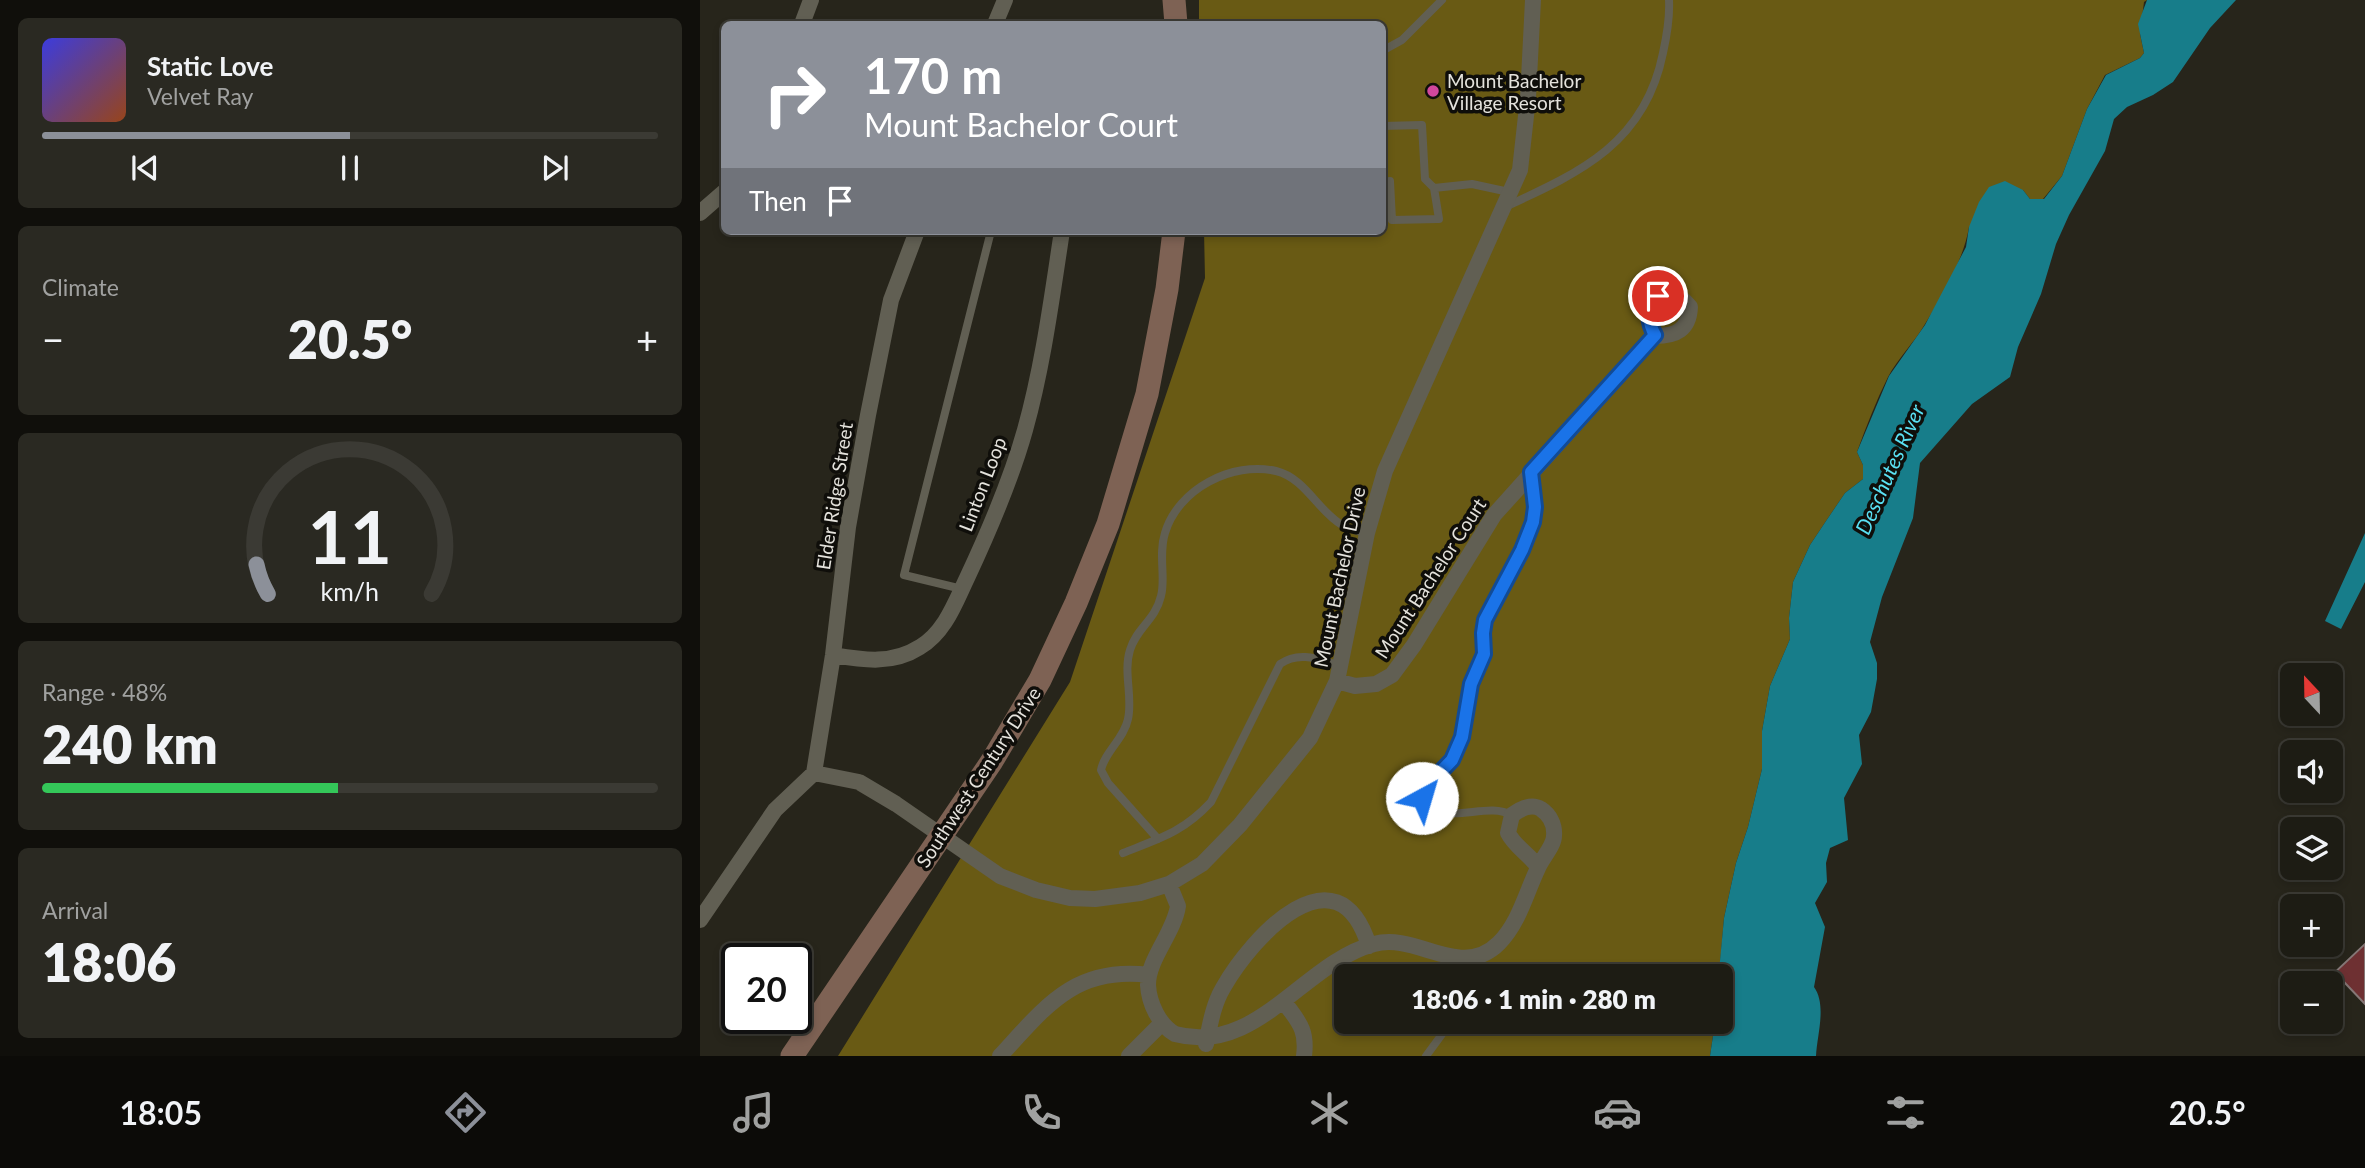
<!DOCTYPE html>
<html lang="en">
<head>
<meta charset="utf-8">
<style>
	:root { --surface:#1d1c14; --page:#2a2922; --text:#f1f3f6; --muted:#a0a1a0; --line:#3b3a34; --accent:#8c9099 }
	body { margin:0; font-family:Lato,sans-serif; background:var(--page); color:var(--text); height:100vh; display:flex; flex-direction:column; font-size:26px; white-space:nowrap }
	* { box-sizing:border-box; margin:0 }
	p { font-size:23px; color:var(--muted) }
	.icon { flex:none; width:38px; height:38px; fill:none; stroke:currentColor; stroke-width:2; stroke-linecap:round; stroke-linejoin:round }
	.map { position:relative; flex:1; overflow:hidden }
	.drawer { display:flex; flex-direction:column; gap:18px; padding:18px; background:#100f0b; width:700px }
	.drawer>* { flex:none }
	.hud { position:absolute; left:21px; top:21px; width:665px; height:214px; border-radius:10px; box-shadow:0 4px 10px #0003,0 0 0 2px var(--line); background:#8c9099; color:#fff; overflow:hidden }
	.needle { width:46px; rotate:338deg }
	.buttons { position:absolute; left:1580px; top:663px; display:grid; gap:14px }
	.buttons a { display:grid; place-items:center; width:63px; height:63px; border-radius:10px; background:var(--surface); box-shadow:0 4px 10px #0003,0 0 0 2px var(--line); font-size:35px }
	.speed { position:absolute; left:21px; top:943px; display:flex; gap:14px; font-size:35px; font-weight:700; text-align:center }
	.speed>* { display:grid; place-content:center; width:91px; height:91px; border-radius:50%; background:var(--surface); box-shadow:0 4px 10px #0003,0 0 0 2px var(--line); line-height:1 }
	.speed .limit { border:4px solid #111; border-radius:10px; background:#fff; color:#111 }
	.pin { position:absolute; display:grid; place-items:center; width:60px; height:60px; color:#fff; margin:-30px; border:4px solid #fff; border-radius:50%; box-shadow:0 2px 7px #0007 }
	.me { position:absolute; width:77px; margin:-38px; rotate:39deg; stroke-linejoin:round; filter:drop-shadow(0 0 5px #0008) }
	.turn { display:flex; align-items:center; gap:24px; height:147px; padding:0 28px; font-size:32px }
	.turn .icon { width:91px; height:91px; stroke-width:2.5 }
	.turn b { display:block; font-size:49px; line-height:60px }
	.then { display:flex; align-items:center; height:66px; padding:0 28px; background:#0003; gap:14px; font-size:26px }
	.big { font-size:52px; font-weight:800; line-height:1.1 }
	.drawer .tile { flex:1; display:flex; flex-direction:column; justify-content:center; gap:10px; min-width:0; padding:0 24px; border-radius:10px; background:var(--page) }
	.drawer .dial { align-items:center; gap:0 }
	.dial svg { height:182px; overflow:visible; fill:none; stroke:var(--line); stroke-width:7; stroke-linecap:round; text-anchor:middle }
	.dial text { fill:var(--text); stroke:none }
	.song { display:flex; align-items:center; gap:21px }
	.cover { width:84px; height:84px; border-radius:10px; background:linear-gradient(135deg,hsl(240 70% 55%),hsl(20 70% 35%)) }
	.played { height:7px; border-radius:4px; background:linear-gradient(90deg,var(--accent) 50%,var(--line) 50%) }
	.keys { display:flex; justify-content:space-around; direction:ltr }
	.heat { display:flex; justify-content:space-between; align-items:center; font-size:38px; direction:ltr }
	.charge { height:10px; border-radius:5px; background:linear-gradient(90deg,#34c759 48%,var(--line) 0) }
	.trip { position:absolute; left:634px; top:964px; width:399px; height:70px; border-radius:10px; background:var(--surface); box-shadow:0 4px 10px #0003,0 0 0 2px var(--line); font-weight:800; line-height:70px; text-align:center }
	.menu { display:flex; height:112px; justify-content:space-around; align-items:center; background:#0c0b08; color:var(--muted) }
	.menu .icon { width:49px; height:49px }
	.menu .on { color:var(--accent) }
	.menu b { font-size:32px; color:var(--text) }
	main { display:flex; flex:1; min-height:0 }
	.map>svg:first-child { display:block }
	.forest { fill:#695a14 }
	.water { fill:#177d8a }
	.building { fill:#6e3032; stroke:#857776; stroke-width:2 }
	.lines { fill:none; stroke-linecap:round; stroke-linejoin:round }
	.service { stroke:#615f53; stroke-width:8 }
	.minor { stroke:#615f53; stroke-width:16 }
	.secondary { stroke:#7e6254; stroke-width:23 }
	.route-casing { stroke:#114b97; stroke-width:18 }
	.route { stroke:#1a73e8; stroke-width:12 }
	.hotel-dot { fill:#d1479c; stroke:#0f0e0a; stroke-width:2.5 }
	.labels { text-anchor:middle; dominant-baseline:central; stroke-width:7; stroke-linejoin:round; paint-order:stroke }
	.poi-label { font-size:19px; fill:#e4e2dc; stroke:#0f0e0a; text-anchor:start }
	.street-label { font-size:19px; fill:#e4e2dc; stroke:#0f0e0a }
	.water-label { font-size:21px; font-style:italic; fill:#5ae0f3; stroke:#0f0e0a }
</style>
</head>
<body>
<main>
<section class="drawer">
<div class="tile">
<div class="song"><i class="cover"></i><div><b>Static Love</b><p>Velvet Ray</p></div></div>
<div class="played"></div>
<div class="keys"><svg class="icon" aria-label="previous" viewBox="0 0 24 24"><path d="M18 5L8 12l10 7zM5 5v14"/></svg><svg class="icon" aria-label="pause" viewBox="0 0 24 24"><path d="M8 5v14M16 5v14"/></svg><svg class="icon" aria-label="next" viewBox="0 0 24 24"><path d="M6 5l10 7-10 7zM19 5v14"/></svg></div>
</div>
<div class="tile"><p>Climate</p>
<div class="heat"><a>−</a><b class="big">20.5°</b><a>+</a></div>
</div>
<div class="tile dial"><svg viewBox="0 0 100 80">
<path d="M14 69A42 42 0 1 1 86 69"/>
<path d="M14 69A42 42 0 0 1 9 56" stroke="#8c9099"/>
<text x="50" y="56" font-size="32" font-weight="700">11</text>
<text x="50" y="72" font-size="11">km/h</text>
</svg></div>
<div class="tile"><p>Range · 48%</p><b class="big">240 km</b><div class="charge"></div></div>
<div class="tile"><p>Arrival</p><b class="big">18:06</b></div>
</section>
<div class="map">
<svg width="1665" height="1056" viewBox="0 0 1665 1056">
	<rect width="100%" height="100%" fill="#27251b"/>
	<path class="forest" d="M499 0H1447L1444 2 1440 34 1444 53 1440 58 1405 75 1387 109 1362 176 1343 199H1330L1323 190 1269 227C1264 259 1242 296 1225 324 1214 343 1198 358 1188 377 1176 401 1166 427 1157 452L1163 465V479L1145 493 1126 521 1110 545 1093 582 1089 618 1090 639 1070 686 1062 731V769L1048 827 1036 863 1024 918 1019 976H646V1022H1015L1010 1056H138L370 682 505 278 504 231H682V24H499Z"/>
	<path class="water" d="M1447 0H1536L1510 28 1473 82 1453 95 1427 107 1414 119 1405 151 1369 215 1356 244 1341 294 1318 347 1310 377 1272 404 1220 463 1213 518 1182 597 1170 642 1177 663V679L1171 712 1159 735 1162 764 1144 798 1148 840 1130 848 1126 863 1127 882 1115 903 1125 927 1114 987C1127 1005 1117 1035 1116 1056H1010L1015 1022H1020L1019 971 1024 918 1036 863 1048 827 1062 769V731L1070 686 1090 639 1089 618 1093 582 1110 545 1126 521 1145 493 1163 479V465L1157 452 1189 376 1225 325 1266 247 1269 227 1279 202 1289 187 1305 181 1323 190 1330 199H1344L1362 176 1387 109 1406 75 1440 58 1444 53 1438 24Z
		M1665 533V582L1641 629 1625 621Z"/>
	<path class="building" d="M1665 944V1004L1645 983 1641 987 1631 976Z"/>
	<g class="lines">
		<path class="service" d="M682 51 702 40 742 0
			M682 126 722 125 725 179 734 188
			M690 181 692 220 739 219 734 188 772 184 809 192
			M805 207C881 172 945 143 963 53 967 35 970 19 969 0
			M262 589 204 575 291 231
			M812 815C784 800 744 830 722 798L725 788 752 760 762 737 770 684 784 654 783 633 785 619 822 550 833 522 835 507 831 475
			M458 839 408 783 401 770C405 751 424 739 428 719 433 697 423 672 430 650 437 627 455 621 461 596 466 578 458 555 465 533 478 489 532 461 576 471 605 478 618 511 642 525 649 530 658 531 667 533
			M423 853C461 838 483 832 511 802L580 664C600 650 620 660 641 666
			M768 976 771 959
			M726 1056 751 1022"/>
		<path class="minor" d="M102 24 111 0
			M295 24 305 0
			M0 213 24 192
			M133 655C163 660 192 665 220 647 245 632 255 603 267 578 289 531 311 480 325 430 343 366 352 296 362 231
			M637 681 655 686 676 684 692 675 714 645 794 515 955 336C976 336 989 330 990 307 966 276 938 304 955 336
			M114 773 133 655 148 527 168 415 191 300 217 231
			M469 884 478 906C474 933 448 959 448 985 449 1003 459 1025 475 1034 557 1056 603 963 674 944 717 932 761 981 799 943 819 923 826 893 838 868 842 858 854 846 854 836 855 825 850 815 841 809 831 803 820 809 812 815L808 833C815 847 829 854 838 867
			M0 920 75 810 114 773 159 782 196 804 300 876 336 890 370 898 395 899 440 893 469 884 502 864 540 825 610 738 637 681 667 533 685 471 820 170 828 98 833 0
			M587 1006C601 1024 607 1033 604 1056
			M506 1044C510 1025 513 1005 523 988 552 937 637 844 669 946
			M300 1056C346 1006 375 966 449 975
			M429 1056 462 1023"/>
		<path class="secondary" d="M474 0 476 24
			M92 1056 292 761 340 680 376 603 408 524 447 394 467 289 474 231"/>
	</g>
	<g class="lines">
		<g class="route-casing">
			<path id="route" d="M722 798 725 788 752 760 762 737 771 684 784 654 783 633 785 620 822 550 833 522 835 507 831 472 955 335C947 321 947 309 958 296"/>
		</g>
		<use href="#route" class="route"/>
	</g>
	<circle class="hotel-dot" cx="733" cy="91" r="7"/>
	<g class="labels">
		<g class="poi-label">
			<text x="747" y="80">Mount Bachelor<tspan x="747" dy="22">Village Resort</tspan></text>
		</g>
		<g class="street-label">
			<text transform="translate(282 484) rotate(-69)">Linton Loop</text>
			<text transform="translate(134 496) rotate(-81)">Elder Ridge Street</text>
			<text transform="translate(639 577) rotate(-78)">Mount Bachelor Drive</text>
			<text transform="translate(730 578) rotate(-57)">Mount Bachelor Court</text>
			<text transform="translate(278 777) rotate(-57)">Southwest Century Drive</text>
		</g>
		<g class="water-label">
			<text transform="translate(1189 469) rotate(-66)">Deschutes River</text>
		</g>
	</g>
</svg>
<div class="buttons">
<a><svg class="needle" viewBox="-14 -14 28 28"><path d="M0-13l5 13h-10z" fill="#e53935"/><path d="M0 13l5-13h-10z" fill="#a0a1a0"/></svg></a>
<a><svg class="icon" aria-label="sound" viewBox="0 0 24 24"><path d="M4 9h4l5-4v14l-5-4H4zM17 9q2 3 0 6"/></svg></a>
<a><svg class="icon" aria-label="layers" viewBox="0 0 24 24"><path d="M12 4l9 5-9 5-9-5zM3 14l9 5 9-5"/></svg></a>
<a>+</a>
<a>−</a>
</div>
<div class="speed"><div class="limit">20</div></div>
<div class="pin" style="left:958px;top:296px;background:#d93025"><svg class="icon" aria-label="arrive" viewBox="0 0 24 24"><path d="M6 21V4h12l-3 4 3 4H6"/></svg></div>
<svg class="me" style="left:722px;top:798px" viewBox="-20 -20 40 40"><circle r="19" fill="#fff"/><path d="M0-13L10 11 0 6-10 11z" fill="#1a73e8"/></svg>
<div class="trip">18:06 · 1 min · 280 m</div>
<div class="hud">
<div class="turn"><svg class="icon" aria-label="right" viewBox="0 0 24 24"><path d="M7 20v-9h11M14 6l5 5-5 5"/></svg><div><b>170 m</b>Mount Bachelor Court</div></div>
<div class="then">Then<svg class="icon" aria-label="arrive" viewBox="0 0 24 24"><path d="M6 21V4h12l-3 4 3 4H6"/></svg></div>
</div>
</div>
</main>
<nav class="menu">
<b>18:05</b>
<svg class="icon on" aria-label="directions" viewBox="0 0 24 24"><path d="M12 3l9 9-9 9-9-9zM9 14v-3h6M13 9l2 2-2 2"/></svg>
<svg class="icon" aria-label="music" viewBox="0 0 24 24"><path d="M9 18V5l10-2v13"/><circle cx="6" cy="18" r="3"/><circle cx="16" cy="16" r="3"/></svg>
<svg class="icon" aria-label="phone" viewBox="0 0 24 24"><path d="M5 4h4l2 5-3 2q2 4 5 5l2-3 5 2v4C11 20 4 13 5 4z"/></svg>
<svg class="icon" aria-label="climate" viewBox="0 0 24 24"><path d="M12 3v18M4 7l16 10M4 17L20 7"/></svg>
<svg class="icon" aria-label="car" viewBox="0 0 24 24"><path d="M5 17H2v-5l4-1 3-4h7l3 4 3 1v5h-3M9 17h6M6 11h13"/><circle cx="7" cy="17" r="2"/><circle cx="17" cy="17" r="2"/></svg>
<svg class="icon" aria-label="filters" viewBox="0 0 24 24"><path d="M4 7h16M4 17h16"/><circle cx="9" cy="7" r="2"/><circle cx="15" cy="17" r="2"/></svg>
<b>20.5°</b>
</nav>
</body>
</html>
